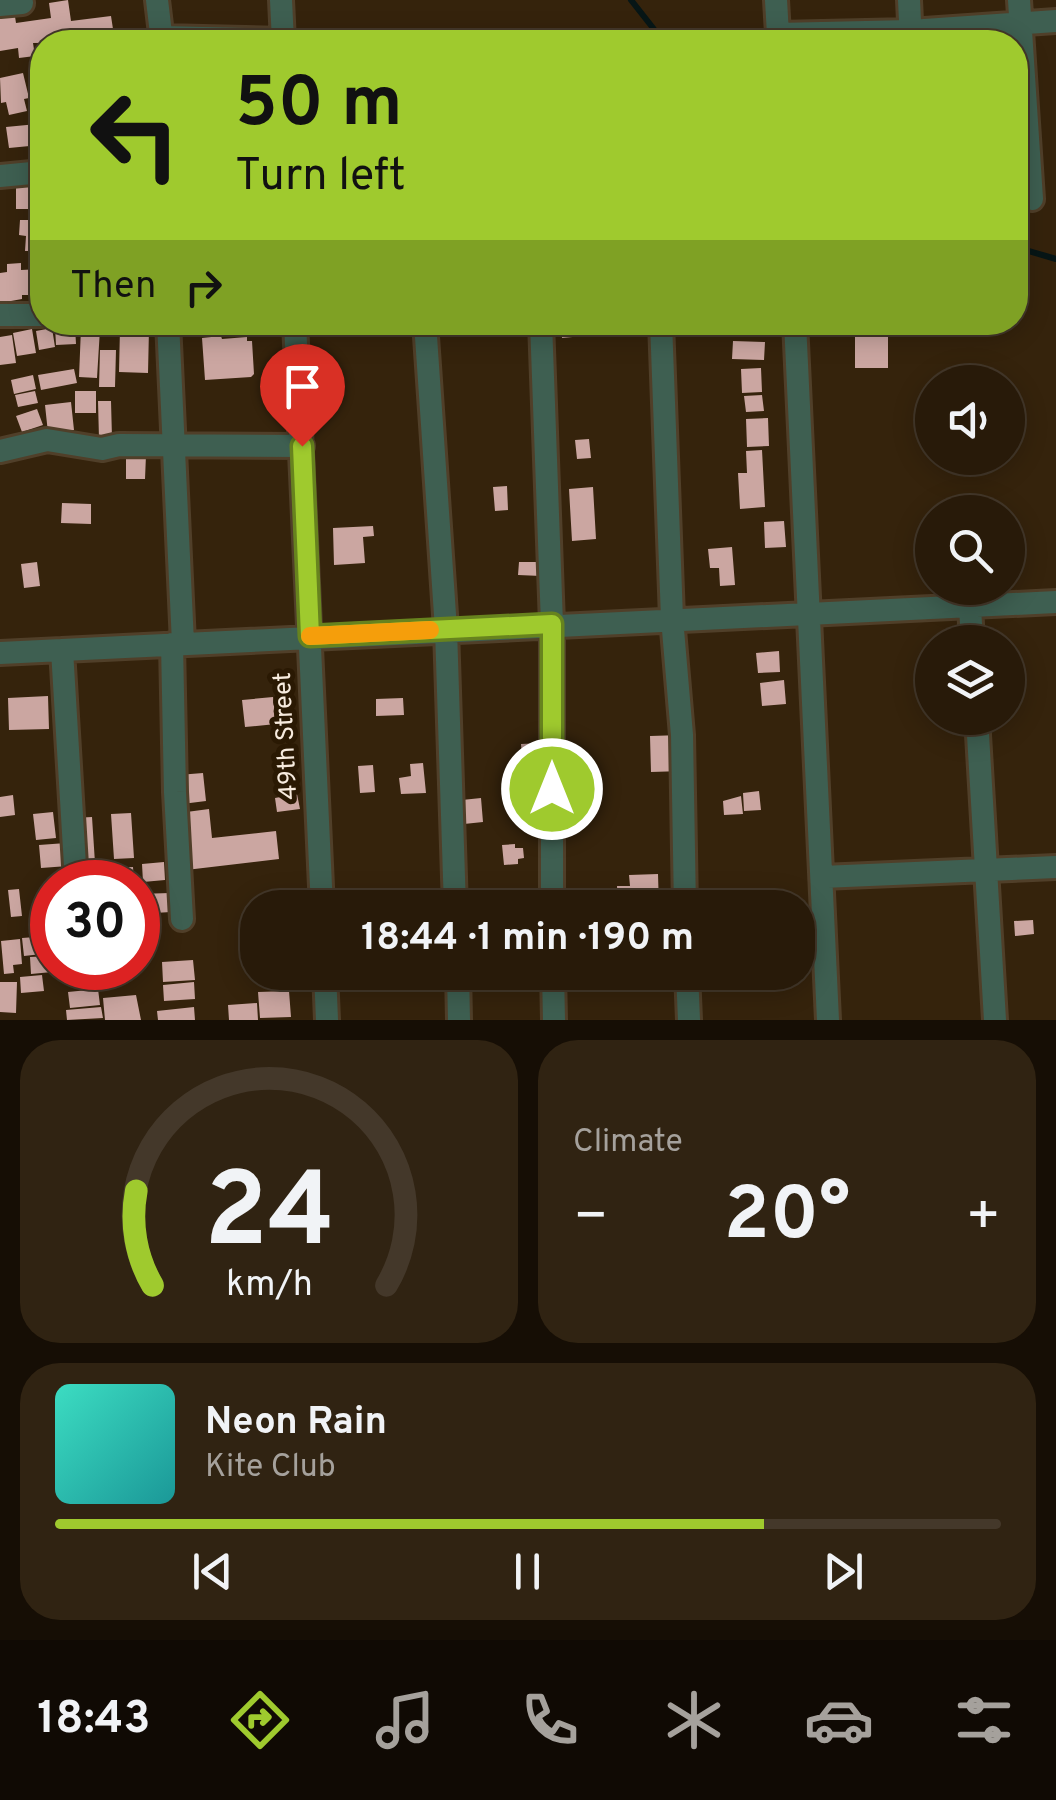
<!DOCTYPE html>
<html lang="en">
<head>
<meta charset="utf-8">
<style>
	:root { --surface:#281a09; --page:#302312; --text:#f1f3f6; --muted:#a5a19c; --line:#44382a; --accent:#9fca2e }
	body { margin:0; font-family:Overpass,sans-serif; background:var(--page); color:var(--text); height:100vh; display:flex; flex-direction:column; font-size:38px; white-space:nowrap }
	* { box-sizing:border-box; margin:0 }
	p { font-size:32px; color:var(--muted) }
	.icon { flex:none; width:55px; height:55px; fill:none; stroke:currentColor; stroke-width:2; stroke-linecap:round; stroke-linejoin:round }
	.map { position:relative; height:1020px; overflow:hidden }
	.sheet { display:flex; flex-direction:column; gap:20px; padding:20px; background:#160e05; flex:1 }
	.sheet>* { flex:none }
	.top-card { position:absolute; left:30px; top:30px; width:998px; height:305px; border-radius:40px; box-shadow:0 5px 25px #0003,0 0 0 2px var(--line); background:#9fca2e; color:#111; overflow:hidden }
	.fabs { position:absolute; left:915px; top:365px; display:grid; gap:20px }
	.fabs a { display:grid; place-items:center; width:110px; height:110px; border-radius:50%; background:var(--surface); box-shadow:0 5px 25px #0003,0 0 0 2px var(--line); font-size:50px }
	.speed { position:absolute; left:30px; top:860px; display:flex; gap:20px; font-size:50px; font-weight:700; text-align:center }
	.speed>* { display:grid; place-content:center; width:130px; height:130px; border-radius:50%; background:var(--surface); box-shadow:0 5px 25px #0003,0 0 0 2px var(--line); line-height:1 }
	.speed .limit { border:15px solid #d22; background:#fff; color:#111 }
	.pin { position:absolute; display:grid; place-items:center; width:85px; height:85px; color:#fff; margin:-102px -42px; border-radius:50% 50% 50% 0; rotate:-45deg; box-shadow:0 0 10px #0007 }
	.pin .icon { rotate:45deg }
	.me { position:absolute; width:110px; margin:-55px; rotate:0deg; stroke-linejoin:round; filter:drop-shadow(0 0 8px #0008) }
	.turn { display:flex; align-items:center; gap:35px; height:210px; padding:0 40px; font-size:45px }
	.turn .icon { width:130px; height:130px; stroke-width:2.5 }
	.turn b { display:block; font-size:70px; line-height:85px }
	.then { display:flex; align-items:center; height:95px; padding:0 40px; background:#0003; gap:20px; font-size:38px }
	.big { font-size:75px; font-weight:700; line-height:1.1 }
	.sheet .tile { flex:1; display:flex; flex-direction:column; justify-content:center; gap:15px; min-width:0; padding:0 35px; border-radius:40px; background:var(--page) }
	.sheet .dial { align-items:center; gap:0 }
	.dial svg { height:260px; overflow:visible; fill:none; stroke:var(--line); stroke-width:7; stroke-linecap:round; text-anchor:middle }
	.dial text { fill:var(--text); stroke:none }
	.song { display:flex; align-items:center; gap:30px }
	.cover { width:120px; height:120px; border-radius:15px; background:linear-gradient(135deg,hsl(170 70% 55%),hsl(180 70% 35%)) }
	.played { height:10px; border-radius:5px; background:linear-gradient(90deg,var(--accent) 75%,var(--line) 75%) }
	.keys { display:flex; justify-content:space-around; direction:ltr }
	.heat { display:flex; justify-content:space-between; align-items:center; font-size:55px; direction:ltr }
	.sheet .tiles { flex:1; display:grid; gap:20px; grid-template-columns:1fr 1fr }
	.tile:last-child { grid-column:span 2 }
	.trip { position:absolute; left:240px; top:890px; width:575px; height:100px; border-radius:40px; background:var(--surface); box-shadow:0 5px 25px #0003,0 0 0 2px var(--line); font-weight:700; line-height:100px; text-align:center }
	.dock { display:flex; height:160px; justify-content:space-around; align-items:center; background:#100a04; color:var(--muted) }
	.dock .icon { width:70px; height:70px }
	.dock .on { color:var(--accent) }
	.dock b { font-size:45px; color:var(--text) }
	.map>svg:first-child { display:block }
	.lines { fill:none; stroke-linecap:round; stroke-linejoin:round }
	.stream { stroke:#071616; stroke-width:6 }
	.building { fill:#cba6a1 }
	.minor-casing { stroke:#503f29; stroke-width:28 }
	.minor { stroke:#3e5f51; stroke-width:22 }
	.route-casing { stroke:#67831e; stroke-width:25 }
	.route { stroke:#9fca2e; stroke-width:18 }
	.slow { stroke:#f59e0b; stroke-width:18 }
	.labels { text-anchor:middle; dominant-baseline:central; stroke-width:10; stroke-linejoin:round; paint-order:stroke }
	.street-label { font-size:25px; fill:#f7ebde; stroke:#2a1903 }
</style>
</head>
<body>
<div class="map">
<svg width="1056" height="1020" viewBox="0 0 1056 1020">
	<rect width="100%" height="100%" fill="#35230c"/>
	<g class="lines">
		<path class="stream" d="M631 0 664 42
			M1015 247 1056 259"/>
	</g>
	<path class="building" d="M68 0 71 21 111 16 115 42 33 43 35 56 19 58 18 48 0 51V12L14 10 16 23 51 18 49 3Z
		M23 73 29 98 24 99 27 111 9 115 6 102 1 103 0 78Z
		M37 124 40 145 9 148 6 127Z
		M16 187H41L42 209H16Z
		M20 220H42V251H25L26 236 19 235Z
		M21 263V270L41 269 42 295H22V299L0 303V273L7 272V264Z
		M582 322 583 336 562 338 561 323Z
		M75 326 76 344 56 345 55 327Z
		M52 328 55 347 39 350 36 331Z
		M81 328 100 329 97 378 79 377Z
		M120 328 149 329 148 373 119 372Z
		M32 329 36 353 17 356 13 333Z
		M855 333 888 334V368H855Z
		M12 335 16 363 0 365V337Z
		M221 336 222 339 247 337V341H252L254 374 251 377 205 380 202 338Z
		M733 341 765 342 764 360 732 359Z
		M100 350H116L115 387H99Z
		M761 368 762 392 742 393 741 369Z
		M74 369 77 383 41 390 38 375Z
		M33 375 36 389 14 394 11 380Z
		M35 391 38 403 18 407 15 395Z
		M75 391H96V413H75Z
		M762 395 764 411 746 412 744 396Z
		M98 401H111L112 438 99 439Z
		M71 402 74 430 48 433 45 405Z
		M37 409 43 425 22 432 16 416Z
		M768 418 769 446 747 447 746 419Z
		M589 439 591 458 577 459 575 440Z
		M762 450 765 507 740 509 738 473H747L746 451Z
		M126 455H146L145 479H126Z
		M507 486 508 510 495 511 493 487Z
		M593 487 596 539 572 541 569 489Z
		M62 503 91 504V524L61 523Z
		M784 521 786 547 765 548 764 522Z
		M373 526 374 536 363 537 365 563 334 565 333 528Z
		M732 547 735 585 720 586 719 568H710L708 549Z
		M37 562 40 586 24 588 21 564Z
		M519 562H541V576L518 575Z
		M779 651 780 672 758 673 756 653Z
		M784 680 786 704 762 706 760 683Z
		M48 696 49 729 9 730 8 698Z
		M273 697 276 724 245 727 242 700Z
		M403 698 404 715 376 716V699Z
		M682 735 683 771 651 772 650 736Z
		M541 743 542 757 522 758 521 744Z
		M423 763 426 793 401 794 399 778 411 776 410 764Z
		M373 765 375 792 360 793 358 766Z
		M580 768 582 791 570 792 568 769Z
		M203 773 206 801 182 804 178 775Z
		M759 791 761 810 744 811 743 793Z
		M297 794 300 809 277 812 275 798Z
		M13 795 15 815 0 817V797Z
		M741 796 743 814 724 815 723 801Z
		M481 798 483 822 464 824 462 800Z
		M209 809 212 838 276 831 279 859 186 870 179 813Z
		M53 812 56 838 36 840 33 814Z
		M131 813 134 858 114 859 111 814Z
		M92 817 95 863 78 864 74 818Z
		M66 843 68 866 41 868 39 845Z
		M515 844V848H523L524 858 518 859V864L504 865 502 845Z
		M164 862 165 880 143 882 142 864Z
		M133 867 134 882H112V868Z
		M658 874 659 908H618L617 886H630L629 875Z
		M19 889 22 916 11 917 8 890Z
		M170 893 171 912 138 914V894Z
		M1033 920 1034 934 1015 936 1014 921Z
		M49 936 51 953 24 956 22 938Z
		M20 939 22 964 13 965 14 973 4 974 1 941Z
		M51 956 52 972 31 974 30 957Z
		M193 960 195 980 163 982 162 962Z
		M126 970V984L105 985V971Z
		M42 975 44 991 21 993 20 977Z
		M0 982H17L16 1013 0 1012Z
		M194 982 195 999 164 1001 163 985Z
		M98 989 100 1005 70 1008 68 992Z
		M289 991 291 1017 260 1018 258 992Z
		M136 995 141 1020H105L103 998Z
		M257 1003 258 1020H229L228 1005Z
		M101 1007 103 1018 67 1020 66 1010Z
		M194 1007 195 1020H158L157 1011Z"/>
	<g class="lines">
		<g class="minor-casing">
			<path id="minor" d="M157 0 162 42
				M281 0 283 42
				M776 0 778 34
				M909 0 911 42
				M1019 0 1032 199
				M0 5 22 3
				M162 37 283 40
				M779 42 778 34 910 31 1056 21
				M0 176 42 172
				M0 315H42
				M112 322H141
				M168 322 183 643
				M295 322 322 908
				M425 322 446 629 455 908
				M541 322 552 624V908
				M661 322 672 618 682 735 685 908
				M795 322 828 1020
				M0 451 47 440 102 449 119 445 302 446
				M970 606 972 642
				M172 644 175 792 182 919
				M62 650 76 882
				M0 653 1056 602
				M977 718 995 1020
				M822 877 1056 867
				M325 972 327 1020
				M458 972 459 1020
				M553 972 554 1020
				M687 972 689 1020"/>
		</g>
		<use href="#minor" class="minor"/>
	</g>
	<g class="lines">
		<g class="route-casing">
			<path id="route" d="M302 446 310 636 552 624V789"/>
		</g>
		<use href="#route" class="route"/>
		<path class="slow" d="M310 636 430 630"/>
	</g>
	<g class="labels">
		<g class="street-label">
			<text transform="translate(287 736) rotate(-93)">49th Street</text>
		</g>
	</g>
</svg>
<div class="fabs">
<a><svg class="icon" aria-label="sound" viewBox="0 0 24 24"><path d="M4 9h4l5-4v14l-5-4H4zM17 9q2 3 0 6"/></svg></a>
<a><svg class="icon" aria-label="search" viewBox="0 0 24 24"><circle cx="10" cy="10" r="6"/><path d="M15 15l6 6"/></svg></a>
<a><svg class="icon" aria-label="layers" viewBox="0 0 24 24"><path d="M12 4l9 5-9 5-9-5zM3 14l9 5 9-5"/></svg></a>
</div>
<div class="speed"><div class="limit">30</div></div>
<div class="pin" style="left:302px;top:446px;background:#d93025"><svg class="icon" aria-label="arrive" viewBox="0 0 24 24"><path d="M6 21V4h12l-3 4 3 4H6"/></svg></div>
<svg class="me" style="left:552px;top:789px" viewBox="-20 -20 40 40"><circle r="17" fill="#9fca2e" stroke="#fff" stroke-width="3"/><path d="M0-11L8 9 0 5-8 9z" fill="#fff"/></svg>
<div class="trip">18:44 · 1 min · 190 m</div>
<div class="top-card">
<div class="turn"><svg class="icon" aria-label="left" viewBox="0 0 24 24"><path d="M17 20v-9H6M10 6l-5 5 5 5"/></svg><div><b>50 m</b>Turn left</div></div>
<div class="then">Then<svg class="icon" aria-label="right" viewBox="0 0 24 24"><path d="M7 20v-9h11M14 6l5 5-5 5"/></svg></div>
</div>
</div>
<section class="sheet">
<div class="tiles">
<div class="tile dial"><svg viewBox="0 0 100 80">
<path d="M14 69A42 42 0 1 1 86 69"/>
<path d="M14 69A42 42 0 0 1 9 40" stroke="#9fca2e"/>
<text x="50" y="56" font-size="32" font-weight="700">24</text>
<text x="50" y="72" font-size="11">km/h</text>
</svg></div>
<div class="tile"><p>Climate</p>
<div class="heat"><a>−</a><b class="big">20°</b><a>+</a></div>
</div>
<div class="tile">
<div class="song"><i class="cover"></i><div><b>Neon Rain</b><p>Kite Club</p></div></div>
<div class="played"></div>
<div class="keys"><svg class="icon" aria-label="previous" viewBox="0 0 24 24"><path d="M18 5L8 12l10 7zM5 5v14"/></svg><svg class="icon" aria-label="pause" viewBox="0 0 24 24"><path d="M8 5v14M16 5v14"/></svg><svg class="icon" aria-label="next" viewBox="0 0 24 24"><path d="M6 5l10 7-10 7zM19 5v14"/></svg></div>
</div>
</div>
</section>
<nav class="dock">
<b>18:43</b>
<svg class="icon on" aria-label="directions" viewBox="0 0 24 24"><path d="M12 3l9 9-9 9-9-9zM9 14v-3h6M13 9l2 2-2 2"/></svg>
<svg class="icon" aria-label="music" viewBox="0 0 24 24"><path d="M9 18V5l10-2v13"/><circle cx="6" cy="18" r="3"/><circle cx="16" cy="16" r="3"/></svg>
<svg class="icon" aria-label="phone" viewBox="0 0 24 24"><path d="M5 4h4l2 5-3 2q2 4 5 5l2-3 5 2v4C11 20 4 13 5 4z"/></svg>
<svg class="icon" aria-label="climate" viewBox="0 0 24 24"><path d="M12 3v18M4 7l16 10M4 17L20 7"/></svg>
<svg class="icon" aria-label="car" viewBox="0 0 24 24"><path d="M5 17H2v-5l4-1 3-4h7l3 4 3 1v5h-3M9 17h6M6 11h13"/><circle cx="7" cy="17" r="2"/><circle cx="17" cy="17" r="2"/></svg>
<svg class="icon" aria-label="filters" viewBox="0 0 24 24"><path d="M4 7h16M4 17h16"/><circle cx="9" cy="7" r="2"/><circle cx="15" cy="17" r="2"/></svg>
</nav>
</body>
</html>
